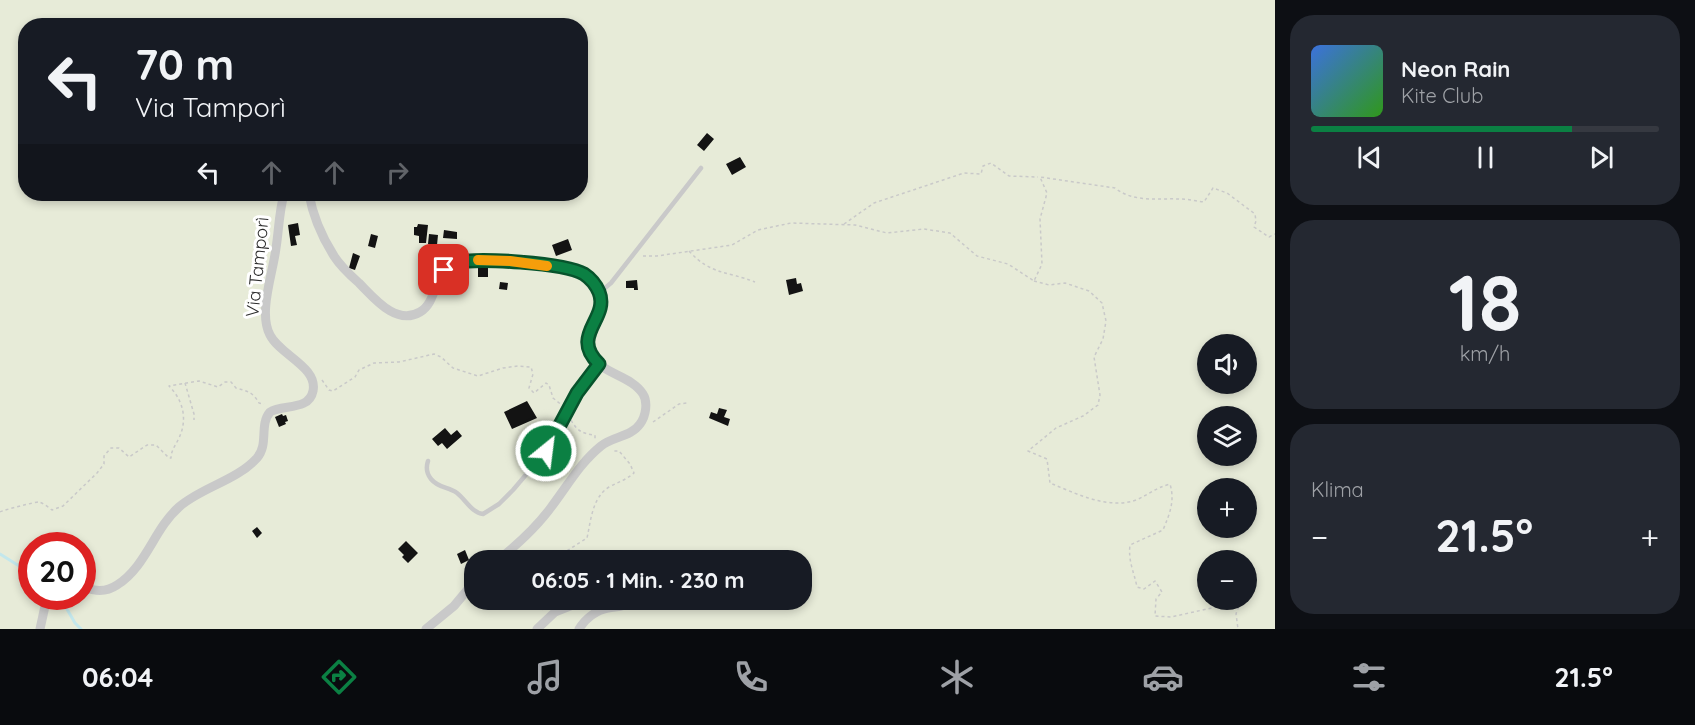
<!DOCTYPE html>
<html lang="de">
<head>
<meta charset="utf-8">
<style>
	:root { --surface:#171b24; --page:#242831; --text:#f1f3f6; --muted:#9ea1a6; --line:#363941; --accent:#0b8043 }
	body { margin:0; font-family:Quicksand,sans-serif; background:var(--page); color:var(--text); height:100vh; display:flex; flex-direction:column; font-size:22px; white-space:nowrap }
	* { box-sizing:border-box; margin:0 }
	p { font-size:20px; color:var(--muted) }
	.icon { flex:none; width:33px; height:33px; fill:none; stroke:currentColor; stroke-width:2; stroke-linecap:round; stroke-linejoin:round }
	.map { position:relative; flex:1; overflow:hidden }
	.panel { display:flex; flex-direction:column; gap:15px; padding:15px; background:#0d0f14; width:420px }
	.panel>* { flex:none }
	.hud { position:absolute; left:18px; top:18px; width:570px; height:183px; border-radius:24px; box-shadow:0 3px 9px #0003; background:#171b24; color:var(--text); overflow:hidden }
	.buttons { position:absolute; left:1197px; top:334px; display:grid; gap:12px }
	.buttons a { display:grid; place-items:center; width:60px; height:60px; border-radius:50%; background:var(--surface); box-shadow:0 3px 9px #0003; font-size:30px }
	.speed { position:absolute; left:18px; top:532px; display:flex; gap:12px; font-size:30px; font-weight:700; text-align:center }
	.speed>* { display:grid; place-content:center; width:78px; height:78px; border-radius:50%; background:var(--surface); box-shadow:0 3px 9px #0003; line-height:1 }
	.speed .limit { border:9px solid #d22; background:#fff; color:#111 }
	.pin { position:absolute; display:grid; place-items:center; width:51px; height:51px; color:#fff; margin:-26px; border-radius:12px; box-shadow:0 3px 9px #0006 }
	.me { position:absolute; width:66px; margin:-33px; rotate:29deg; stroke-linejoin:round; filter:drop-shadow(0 0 4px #0008) }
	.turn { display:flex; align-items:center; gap:21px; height:126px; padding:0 18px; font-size:27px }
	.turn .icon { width:78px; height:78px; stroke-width:2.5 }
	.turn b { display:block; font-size:42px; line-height:51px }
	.lanes { display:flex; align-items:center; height:57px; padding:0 18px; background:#0003; justify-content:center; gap:30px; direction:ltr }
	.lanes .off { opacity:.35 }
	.big { font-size:45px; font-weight:800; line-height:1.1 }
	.panel .card { flex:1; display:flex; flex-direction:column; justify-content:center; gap:9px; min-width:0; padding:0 21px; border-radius:24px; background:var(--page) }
	.panel .dial { align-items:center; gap:0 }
	.dial b { font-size:78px; line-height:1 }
	.song { display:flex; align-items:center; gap:18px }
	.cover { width:72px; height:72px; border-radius:9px; background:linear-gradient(135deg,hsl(220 70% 55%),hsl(110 70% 35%)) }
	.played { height:6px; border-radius:3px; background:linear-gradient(90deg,var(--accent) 75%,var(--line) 75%) }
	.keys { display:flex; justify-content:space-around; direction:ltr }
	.heat { display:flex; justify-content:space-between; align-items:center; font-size:33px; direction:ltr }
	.trip { position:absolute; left:464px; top:550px; width:348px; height:60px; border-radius:24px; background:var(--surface); box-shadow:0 3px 9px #0003; font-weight:800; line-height:60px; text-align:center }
	.tab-bar { display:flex; height:96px; justify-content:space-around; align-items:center; background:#090b0e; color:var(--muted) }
	.tab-bar .icon { width:42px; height:42px }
	.tab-bar .active { color:var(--accent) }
	.tab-bar b { font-size:27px; color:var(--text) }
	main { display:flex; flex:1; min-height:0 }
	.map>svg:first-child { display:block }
	.green { fill:#e7ebd8; fill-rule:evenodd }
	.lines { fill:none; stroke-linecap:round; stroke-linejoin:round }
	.stream { stroke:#c3e7ec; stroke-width:3 }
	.building { fill:#131313 }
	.path { stroke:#c9c9c9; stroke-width:1.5; stroke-dasharray:3 3; stroke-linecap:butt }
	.lane { stroke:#c9c9c9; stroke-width:4.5 }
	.street { stroke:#c9c9c9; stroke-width:9 }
	.route-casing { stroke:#07532c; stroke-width:15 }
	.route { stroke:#0b8043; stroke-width:10 }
	.slow { stroke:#f59e0b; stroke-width:10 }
	.labels { text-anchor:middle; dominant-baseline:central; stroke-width:6; stroke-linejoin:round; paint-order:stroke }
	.street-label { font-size:18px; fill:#2c2c2c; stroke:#fff }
</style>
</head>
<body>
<main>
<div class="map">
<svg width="1275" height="629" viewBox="0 0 1275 629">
	<rect width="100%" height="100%" fill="#fff"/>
	<path class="green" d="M0 0H1275V629H0ZM26 26H580V194H26ZM1208 345H1246V384H1208ZM1208 417H1246V456H1208ZM1208 489H1246V528H1208ZM32 546H82V597H32ZM474 561H801V600H474ZM1208 561H1246V600H1208Z"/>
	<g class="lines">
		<path class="stream" d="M0 554 32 574
			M60 597 75 623 81 629"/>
	</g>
	<path class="building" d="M707 133 714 139 704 151 697 145Z
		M740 157 746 167 732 175 726 164Z
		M298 223 300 235 295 236 297 245 291 246 288 225Z
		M418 224 428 225 426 243H419V236L414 235V227H417Z
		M444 230 457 232V239L443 238Z
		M371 234 378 236 375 248 368 246Z
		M429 234 438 235 437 245 428 244Z
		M568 239 572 250 556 256 552 245Z
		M353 253 360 256 355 270 349 268Z
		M478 268H488V277H478Z
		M796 278 797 284 801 283 803 291 789 295 786 280Z
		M637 280 638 290H634V288H626V281Z
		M500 282 508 283 507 290 499 289Z
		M527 401 537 418 512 429 504 412Z
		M719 408 727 410 724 417 730 419 728 426 709 418 711 412 717 414Z
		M282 414 283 416 286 415 288 421 285 422 286 424 279 427 275 417Z
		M445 428 451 435 457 430 462 436 447 449 442 443 438 446 432 439Z
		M257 527 262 533 257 538 252 531Z
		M406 541 418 553 408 563 402 557 404 555 398 549Z
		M465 550 469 560 461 564 457 554Z
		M763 600H779L767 607Z"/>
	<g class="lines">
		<path class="path" d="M844 224 874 203 964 173 981 174 983 166 991 163 1009 176 1038 177
			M689 251C711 275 727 271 755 282
			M643 256H657L732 245 758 230 791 223 855 225 887 233 924 229 950 233 977 256 1008 264 1034 281 1042 264 1040 219 1047 193 1040 177 1115 188C1134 203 1158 198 1180 199 1188 199 1196 201 1204 202L1213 188 1227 193 1255 214 1256 221 1254 227 1269 237 1275 234
			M1034 281 1049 285 1065 283 1089 291 1102 303 1106 321 1103 339 1094 357 1100 395 1098 405 1083 416 1056 428 1028 451 1047 459 1050 483C1075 493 1108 510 1136 500 1148 495 1155 488 1170 484 1175 501 1170 513 1163 530L1130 545C1128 561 1134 572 1137 587L1144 589 1155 581 1162 592 1156 599 1155 616 1171 617 1234 603H1240L1236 614 1238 629
			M322 380 329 390 333 391 355 377 359 370 374 363 399 362 434 354 441 357 453 368 478 376 503 368 518 366 531 367 533 374 529 388 534 393 546 383 549 385 553 398 563 406
			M185 383 194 414V420
			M571 420C577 431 583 434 595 435V439
			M653 422 679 404 687 403
			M0 512C3 510 35 502 39 502 43 503 48 507 52 510L63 506 97 473 104 464V456L111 448H119L129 457 147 445H156L169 458H171C171 451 175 446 178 440 188 421 184 401 169 386L199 381 218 387 225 382H231L236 388C247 391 253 392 259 403L264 404
			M562 561 565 552 587 538C591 520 592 498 609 487 618 482 626 480 634 473L630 464 619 451H612
			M542 610 544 600"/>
		<path class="lane" d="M599 293 611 283 701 168
			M428 461C426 467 427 474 431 479 438 488 449 487 457 493 466 500 472 513 483 514L499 504 513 490 546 451 577 393 599 365"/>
		<path class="street" d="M309 194C313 217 322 237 334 256 341 267 350 275 359 283 374 298 396 326 420 312 439 301 433 268 457 262 494 253 538 264 575 271 592 276 606 294 598 313 595 321 588 329 588 338 585 374 629 371 643 394 648 402 646 416 640 424 631 437 613 436 601 446 580 463 568 485 552 506 537 527 517 545 497 561
			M82 587C95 591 105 593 117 585 146 567 154 529 179 507 202 487 236 481 257 458 269 444 259 425 270 412 283 404 309 411 313 391 318 367 280 355 270 335 258 313 273 273 276 248 279 229 279 212 284 194
			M40 629 47 597
			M426 629 454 606 474 582
			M537 629 555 612 585 600
			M579 629C585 619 596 610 608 608 617 606 624 608 631 600"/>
	</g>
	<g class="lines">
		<g class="route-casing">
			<path id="route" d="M444 270C447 267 450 264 455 263 477 257 565 263 584 274 590 278 596 285 599 292 610 319 569 335 599 364L577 393 546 451"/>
		</g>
		<use href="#route" class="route"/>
		<path class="slow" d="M478 260 510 261 547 266"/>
	</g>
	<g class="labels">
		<g class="street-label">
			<text transform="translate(257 267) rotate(-84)">Via Tamporì</text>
		</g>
	</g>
</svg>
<div class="buttons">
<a><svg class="icon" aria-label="sound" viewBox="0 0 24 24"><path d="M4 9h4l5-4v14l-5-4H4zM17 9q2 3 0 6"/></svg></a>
<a><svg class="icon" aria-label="layers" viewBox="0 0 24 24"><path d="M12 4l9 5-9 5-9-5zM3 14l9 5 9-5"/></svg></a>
<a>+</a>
<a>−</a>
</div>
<div class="speed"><div class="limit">20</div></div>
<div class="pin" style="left:444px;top:270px;background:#d93025"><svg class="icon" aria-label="arrive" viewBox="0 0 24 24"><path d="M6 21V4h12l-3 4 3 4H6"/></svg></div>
<svg class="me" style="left:546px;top:451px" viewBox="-20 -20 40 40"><circle r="17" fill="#0b8043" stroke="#fff" stroke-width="3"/><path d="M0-11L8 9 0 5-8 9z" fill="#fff"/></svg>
<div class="trip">06:05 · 1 Min. · 230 m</div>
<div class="hud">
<div class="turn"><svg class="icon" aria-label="left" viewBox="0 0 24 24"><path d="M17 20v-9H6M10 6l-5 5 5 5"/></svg><div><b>70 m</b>Via Tamporì</div></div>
<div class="lanes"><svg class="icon" aria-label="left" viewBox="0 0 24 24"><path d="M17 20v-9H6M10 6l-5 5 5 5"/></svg><svg class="icon off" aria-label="ahead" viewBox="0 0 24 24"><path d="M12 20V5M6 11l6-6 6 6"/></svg><svg class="icon off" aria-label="ahead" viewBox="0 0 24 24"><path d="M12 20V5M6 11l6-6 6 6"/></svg><svg class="icon off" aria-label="right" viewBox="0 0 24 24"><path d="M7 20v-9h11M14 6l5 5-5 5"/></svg></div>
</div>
</div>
<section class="panel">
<div class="card">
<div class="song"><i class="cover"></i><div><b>Neon Rain</b><p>Kite Club</p></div></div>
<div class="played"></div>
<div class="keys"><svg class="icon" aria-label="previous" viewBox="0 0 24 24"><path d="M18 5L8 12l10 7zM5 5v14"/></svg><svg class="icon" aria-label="pause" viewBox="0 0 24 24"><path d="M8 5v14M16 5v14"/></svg><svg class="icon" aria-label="next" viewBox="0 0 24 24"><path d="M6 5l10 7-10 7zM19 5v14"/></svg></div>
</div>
<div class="card dial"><b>18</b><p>km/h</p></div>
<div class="card"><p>Klima</p>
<div class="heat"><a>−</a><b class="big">21.5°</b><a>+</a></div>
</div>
</section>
</main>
<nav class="tab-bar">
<b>06:04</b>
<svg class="icon active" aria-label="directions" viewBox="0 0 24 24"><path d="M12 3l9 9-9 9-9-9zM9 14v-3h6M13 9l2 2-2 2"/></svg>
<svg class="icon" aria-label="music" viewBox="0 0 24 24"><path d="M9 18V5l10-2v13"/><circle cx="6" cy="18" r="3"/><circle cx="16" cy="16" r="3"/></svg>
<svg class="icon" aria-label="phone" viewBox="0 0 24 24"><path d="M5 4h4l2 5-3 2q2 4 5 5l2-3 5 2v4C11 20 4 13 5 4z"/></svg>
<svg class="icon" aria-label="climate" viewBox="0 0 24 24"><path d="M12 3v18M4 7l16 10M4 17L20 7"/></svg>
<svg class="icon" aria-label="car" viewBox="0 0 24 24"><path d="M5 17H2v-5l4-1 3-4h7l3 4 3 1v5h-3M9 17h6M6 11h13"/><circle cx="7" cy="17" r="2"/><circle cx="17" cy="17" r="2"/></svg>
<svg class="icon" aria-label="filters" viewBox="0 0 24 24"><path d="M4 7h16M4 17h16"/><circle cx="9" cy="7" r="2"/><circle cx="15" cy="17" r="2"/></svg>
<b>21.5°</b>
</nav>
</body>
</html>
